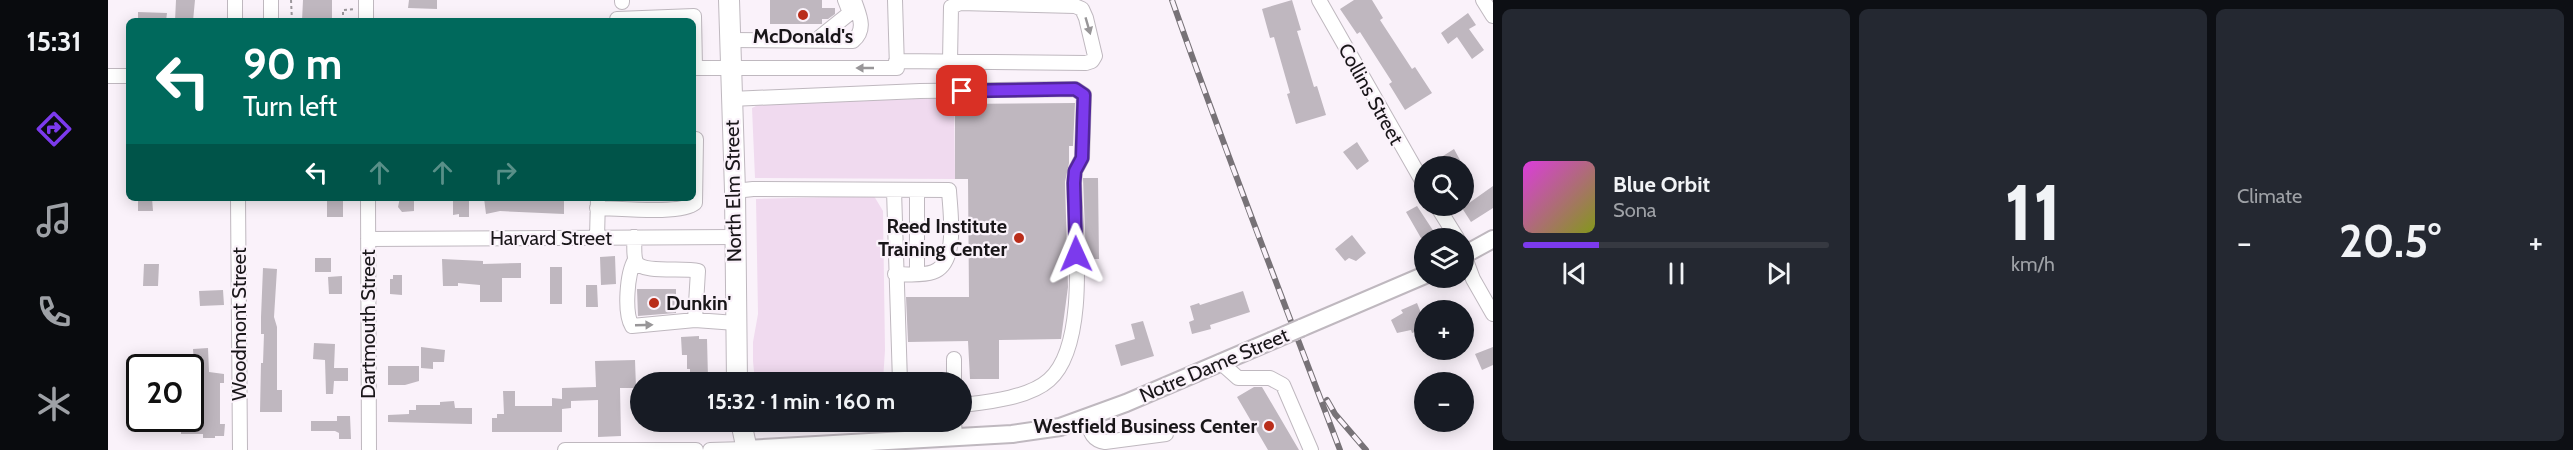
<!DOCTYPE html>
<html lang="en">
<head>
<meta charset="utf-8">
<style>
	:root { --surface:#171b24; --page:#242831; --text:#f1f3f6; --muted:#9ea1a6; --line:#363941; --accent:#7c3aed }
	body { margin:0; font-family:Cabin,sans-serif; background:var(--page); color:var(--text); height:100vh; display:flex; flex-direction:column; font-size:22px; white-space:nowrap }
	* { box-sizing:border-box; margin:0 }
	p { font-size:20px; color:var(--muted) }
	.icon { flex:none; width:33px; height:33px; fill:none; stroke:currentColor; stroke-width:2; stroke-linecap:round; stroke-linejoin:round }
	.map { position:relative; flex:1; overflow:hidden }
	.side { display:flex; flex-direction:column; gap:9px; padding:9px; background:#0d0f14; width:1080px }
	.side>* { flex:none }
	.guide { position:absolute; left:18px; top:18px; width:570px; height:183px; border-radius:9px; box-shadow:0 3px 15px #0003; background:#00695c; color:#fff; overflow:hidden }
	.tools { position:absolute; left:1306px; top:156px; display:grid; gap:12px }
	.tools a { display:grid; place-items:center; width:60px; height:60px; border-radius:50%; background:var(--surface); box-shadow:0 3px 15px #0003; font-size:30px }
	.speed { position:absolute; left:18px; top:354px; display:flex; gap:12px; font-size:30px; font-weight:700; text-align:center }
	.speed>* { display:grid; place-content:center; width:78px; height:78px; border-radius:50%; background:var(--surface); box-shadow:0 3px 15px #0003; line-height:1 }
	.speed .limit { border:3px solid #111; border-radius:9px; background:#fff; color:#111 }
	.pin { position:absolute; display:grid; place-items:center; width:51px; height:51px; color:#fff; margin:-26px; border-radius:12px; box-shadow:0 3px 9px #0006 }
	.me { position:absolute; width:66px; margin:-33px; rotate:359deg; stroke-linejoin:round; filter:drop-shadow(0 0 4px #0008) }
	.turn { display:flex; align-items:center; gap:21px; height:126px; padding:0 18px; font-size:27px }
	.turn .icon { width:78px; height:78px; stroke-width:2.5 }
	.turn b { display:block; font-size:42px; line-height:51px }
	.lanes { display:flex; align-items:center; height:57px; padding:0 18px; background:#0003; justify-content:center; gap:30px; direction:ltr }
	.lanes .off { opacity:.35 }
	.big { font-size:45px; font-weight:700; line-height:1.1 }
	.side .tile { flex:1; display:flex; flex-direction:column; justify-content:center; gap:9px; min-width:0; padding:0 21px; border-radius:9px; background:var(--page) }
	.side .dial { align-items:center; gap:0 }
	.dial b { font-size:78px; line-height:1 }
	.song { display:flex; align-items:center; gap:18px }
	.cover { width:72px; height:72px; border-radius:9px; background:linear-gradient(135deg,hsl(300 70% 55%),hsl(70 70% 35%)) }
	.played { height:6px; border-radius:3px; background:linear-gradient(90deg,var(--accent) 25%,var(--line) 25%) }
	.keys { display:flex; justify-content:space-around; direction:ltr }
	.heat { display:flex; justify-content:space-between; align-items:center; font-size:33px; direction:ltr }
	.side .tiles { flex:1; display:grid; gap:9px; grid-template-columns:repeat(3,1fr) }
	.trip { position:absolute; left:522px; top:372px; width:342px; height:60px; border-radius:30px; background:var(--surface); box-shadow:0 3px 15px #0003; font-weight:700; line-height:60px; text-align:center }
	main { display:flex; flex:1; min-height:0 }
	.tab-bar { display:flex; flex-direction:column; width:108px; justify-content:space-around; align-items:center; background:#090b0e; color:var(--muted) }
	.tab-bar .icon { width:42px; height:42px }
	.tab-bar .selected { color:var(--accent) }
	.tab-bar b { font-size:27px; color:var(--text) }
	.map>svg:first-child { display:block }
	.green { fill:#f0daef }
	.building { fill:#bfb7bf }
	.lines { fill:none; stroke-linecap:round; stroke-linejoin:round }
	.minor-casing { stroke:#bfb8bf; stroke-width:16 }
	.major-casing { stroke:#bfb8bf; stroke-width:20 }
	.highway-casing { stroke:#bfb8bf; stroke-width:22 }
	.path { stroke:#9c979c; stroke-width:2; stroke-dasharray:3 3; stroke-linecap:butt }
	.minor { stroke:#fff; stroke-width:14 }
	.major { stroke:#fff; stroke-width:16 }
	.highway { stroke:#fff; stroke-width:20 }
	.rail-casing { stroke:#777277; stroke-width:6 }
	.rail { stroke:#faf2fa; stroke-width:4; stroke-dasharray:11; stroke-linecap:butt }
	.major-bridge-casing { stroke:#bfb8bf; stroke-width:20; stroke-linecap:butt }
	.major-bridge { stroke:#fff; stroke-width:16 }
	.oneway { fill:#989698 }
	.route-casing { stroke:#51269a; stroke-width:15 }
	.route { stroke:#7c3aed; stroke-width:10 }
	.poi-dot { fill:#b92d1a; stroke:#faf2fa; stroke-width:2 }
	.labels { text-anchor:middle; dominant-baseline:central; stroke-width:4.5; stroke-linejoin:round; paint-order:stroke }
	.poi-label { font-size:20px; font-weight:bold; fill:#191619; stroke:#faf2fa; text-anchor:end }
	.street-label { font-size:20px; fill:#191619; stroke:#faf2fa }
</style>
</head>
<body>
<main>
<nav class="tab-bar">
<b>15:31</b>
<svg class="icon selected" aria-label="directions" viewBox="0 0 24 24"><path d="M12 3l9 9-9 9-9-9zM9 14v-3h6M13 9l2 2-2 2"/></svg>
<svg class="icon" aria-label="music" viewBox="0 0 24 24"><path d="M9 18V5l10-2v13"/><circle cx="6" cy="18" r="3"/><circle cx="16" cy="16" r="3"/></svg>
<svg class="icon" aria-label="phone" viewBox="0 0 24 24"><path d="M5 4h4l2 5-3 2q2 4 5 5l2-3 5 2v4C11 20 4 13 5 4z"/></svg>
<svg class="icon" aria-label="climate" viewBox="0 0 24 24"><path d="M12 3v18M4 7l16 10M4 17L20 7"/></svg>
</nav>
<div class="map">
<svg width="1385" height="450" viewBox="0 0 1385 450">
	<rect width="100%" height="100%" fill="#faf2fa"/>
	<path class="green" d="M846 98 847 179 647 178 644 108 654 103Z
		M766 196 775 211 777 350 775 381 647 382 645 361V342L650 314 648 199Z"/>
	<path class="building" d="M68 0H87L85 21H67Z
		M195 0H224V21H194Z
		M301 0H329V9L300 8Z
		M662 0H714V8H727V14L720 19H714V24H662Z
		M1184 0 1193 30 1189 31 1206 87 1209 86 1218 115 1188 124 1179 94 1182 93 1166 37 1162 38 1154 9Z
		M1246 0H1264L1275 18 1272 20 1304 69 1307 67 1324 93 1297 110 1281 84 1284 82 1252 32 1249 34 1232 9Z
		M30 12 59 13 58 21H30Z
		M1360 13 1368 25 1361 29 1376 50 1364 59 1349 37 1340 44 1333 33Z
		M967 103 965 146H961V163L957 182 960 287 953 339 891 340V379H862L860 341 800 342 798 297H861L860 179H847V104Z
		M1249 142 1261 161 1249 170 1235 152Z
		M1346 149 1352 160 1338 166 1334 159 1335 156Z
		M975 178H990L991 259H978Z
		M1385 186V208L1363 222 1354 208Z
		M30 198H44L45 211H30Z
		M292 198H306V211L294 212 290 207Z
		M345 198H361V217H351V214L345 215Z
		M376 198 456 199V214L392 211 378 214Z
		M219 200H235V217H219Z
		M1309 206 1330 238H1313L1298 212Z
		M1244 235 1258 253 1248 261 1241 258 1237 261 1227 249Z
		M507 256 508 284 493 285 492 257Z
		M207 258H223V272H207Z
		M334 259 375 261V264L413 263V278H394V302H372V285L350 283V286H335Z
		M36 264H51L50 286H35Z
		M442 267H454V304H442Z
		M155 268 169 269 166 317 169 327V390H174V412H152L153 363H155L156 334H153V317Z
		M285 275H294V295L282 294V279H285Z
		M234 276V294H221L220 277Z
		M478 285H489L490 307H478Z
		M529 289H568V313L530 316Z
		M115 290 116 305 92 306 91 291Z
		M1135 291 1142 312 1102 325 1103 329 1084 334 1081 322 1086 320 1082 306 1091 303 1092 305Z
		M1309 303 1317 323 1311 326 1313 330 1304 333 1303 330 1289 333 1283 320 1295 313 1293 310Z
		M1035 321 1046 356 1013 366 1007 345 1027 339 1023 324Z
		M591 336V339H599L600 378 582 380V369H579V355H574L573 337Z
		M206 343 227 344 226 368H240V381H226L225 394H218L217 360 205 359Z
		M313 347 337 350 336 362H325V369L313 368Z
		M1385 347V365L1374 370 1367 354Z
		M100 348 101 372 116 374V383H112V424H117L116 436H107V438H95V434H73V420H92V385H88L87 379 85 349Z
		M527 360 528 388H512L513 436 490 437V400L463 401V408L454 409V432H384V418H389V414H396L395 391H407V406H444V398L454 399V388L488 387 487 361Z
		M280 366H311V381L297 385H280Z
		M1146 387H1154L1191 450H1160L1129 397Z
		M346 401 347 408H364V424L280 422V415L301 414V410H308V405H332V402Z
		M229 416H242L243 439H231V433L227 431H203V421H229Z
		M576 422H595V432H576Z"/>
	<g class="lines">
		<g class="minor-casing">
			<path id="minor" d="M127 0V21
				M163 0V21
				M258 0V21
				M1211 0 1317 186
				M1375 0 1385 16
				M514 2V0
				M509 21V19L586 16 587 68
				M712 37 742 13 737 0
				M621 40 745 41C759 29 751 15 746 0
				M788 61 978 63 984 61 987 56 978 18 974 9 967 6 852 3 843 7 842 61
				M585 68H789L787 0
				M0 76H21
				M623 99 812 91 967 89 976 95 974 158 967 171 966 183C967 233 981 345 941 380 921 398 879 402 854 405
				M786 190 792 382
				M809 190V273
				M627 191 645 189 841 190C842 212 851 263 825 272 814 276 798 274 787 274
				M130 198 132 450
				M260 198 261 450
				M1329 206 1349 238
				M489 208C510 208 573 215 587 203L588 139
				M526 237C527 244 525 255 528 262 535 274 576 267 590 271L587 320
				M489 238 490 198
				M260 239 627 237
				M1356 255 1365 279 1385 314
				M527 260C519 273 516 313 524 326L587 320 628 323
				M1112 362 1130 378H1162L1175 385 1203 450
				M846 382V359
				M978 418C982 430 983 440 997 442L1058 434
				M846 422 847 437
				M457 450H588
				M602 450 638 449"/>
		</g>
		<g class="major-casing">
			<path id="major" d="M1356 255 1385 239
				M1193 328 1317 275
				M638 449 904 434 952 427 1018 403 1163 341"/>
		</g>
		<g class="highway-casing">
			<path id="highway" d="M621 0 627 191 629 382
				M633 422 639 450"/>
		</g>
		<path class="path" d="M183 0 184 21
			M235 21V10L247 9"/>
		<use href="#minor" class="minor"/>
		<use href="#major" class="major"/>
		<use href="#highway" class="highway"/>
		<g class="rail-casing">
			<path id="rail" d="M1064 0C1117 151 1175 300 1232 450
				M1219 400 1227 414 1258 450"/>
		</g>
		<use href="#rail" class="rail"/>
		<g class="major-bridge-casing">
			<path id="major-bridge" d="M1163 341 1193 328"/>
		</g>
		<use href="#major-bridge" class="major-bridge"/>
	</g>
	<defs><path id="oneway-solid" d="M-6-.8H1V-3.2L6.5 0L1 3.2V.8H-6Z" transform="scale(1.5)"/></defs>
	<g class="oneway">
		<use href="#oneway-solid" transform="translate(980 26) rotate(74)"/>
		<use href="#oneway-solid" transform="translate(757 68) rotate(-180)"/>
		<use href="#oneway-solid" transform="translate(536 325) rotate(-2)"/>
	</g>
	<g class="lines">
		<g class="route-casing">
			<path id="route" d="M854 91 967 89 976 95 974 158 967 171 966 183 968 254"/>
		</g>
		<use href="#route" class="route"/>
	</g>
	<g class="poi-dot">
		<circle cx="695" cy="15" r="6"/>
		<circle cx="911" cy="238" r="6"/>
		<circle cx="546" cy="303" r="6"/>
		<circle cx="1161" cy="426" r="6"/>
	</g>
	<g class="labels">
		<g class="poi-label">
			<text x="695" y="36" text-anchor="middle">McDonald's</text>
			<text x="899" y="226">Reed Institute<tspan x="899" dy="23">Training Center</tspan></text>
			<text x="558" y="303" text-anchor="start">Dunkin'</text>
			<text x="1149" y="426">Westfield Business Center</text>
		</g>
		<g class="street-label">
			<text transform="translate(1263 94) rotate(61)">Collins Street</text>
			<text transform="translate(625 191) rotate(-91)">North Elm Street</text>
			<text x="443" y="238">Harvard Street</text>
			<text transform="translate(131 324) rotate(-90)">Woodmont Street</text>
			<text transform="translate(260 324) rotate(-90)">Dartmouth Street</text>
			<text transform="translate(1106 365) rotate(-23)">Notre Dame Street</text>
		</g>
	</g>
</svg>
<div class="tools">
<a><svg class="icon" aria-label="search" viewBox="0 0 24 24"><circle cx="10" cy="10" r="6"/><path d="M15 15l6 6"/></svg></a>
<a><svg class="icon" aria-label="layers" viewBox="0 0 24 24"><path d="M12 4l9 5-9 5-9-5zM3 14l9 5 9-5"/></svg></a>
<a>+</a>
<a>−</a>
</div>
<div class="speed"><div class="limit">20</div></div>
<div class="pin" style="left:854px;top:91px;background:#d93025"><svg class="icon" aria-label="arrive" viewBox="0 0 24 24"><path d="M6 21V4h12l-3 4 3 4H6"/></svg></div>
<svg class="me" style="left:968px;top:254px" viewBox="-20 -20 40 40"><path d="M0-17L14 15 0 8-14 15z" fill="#7c3aed" stroke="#fff" stroke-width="4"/></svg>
<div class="trip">15:32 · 1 min · 160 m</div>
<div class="guide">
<div class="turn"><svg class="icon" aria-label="left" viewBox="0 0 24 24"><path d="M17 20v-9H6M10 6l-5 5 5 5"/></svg><div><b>90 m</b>Turn left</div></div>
<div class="lanes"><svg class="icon" aria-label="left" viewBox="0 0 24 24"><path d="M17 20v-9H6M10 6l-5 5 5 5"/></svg><svg class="icon off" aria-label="ahead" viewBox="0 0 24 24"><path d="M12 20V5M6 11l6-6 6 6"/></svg><svg class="icon off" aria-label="ahead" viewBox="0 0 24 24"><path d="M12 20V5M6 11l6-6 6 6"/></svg><svg class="icon off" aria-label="right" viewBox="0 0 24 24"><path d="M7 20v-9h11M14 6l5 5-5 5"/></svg></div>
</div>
</div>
<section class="side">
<div class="tiles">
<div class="tile">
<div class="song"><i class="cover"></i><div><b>Blue Orbit</b><p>Sona</p></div></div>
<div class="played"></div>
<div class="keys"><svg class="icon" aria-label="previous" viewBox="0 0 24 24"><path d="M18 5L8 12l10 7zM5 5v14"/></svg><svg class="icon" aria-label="pause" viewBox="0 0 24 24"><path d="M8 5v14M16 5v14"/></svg><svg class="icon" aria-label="next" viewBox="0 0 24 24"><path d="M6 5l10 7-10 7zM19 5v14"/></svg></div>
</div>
<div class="tile dial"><b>11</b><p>km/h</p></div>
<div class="tile"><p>Climate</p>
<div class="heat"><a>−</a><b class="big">20.5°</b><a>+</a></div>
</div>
</div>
</section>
</main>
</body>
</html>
